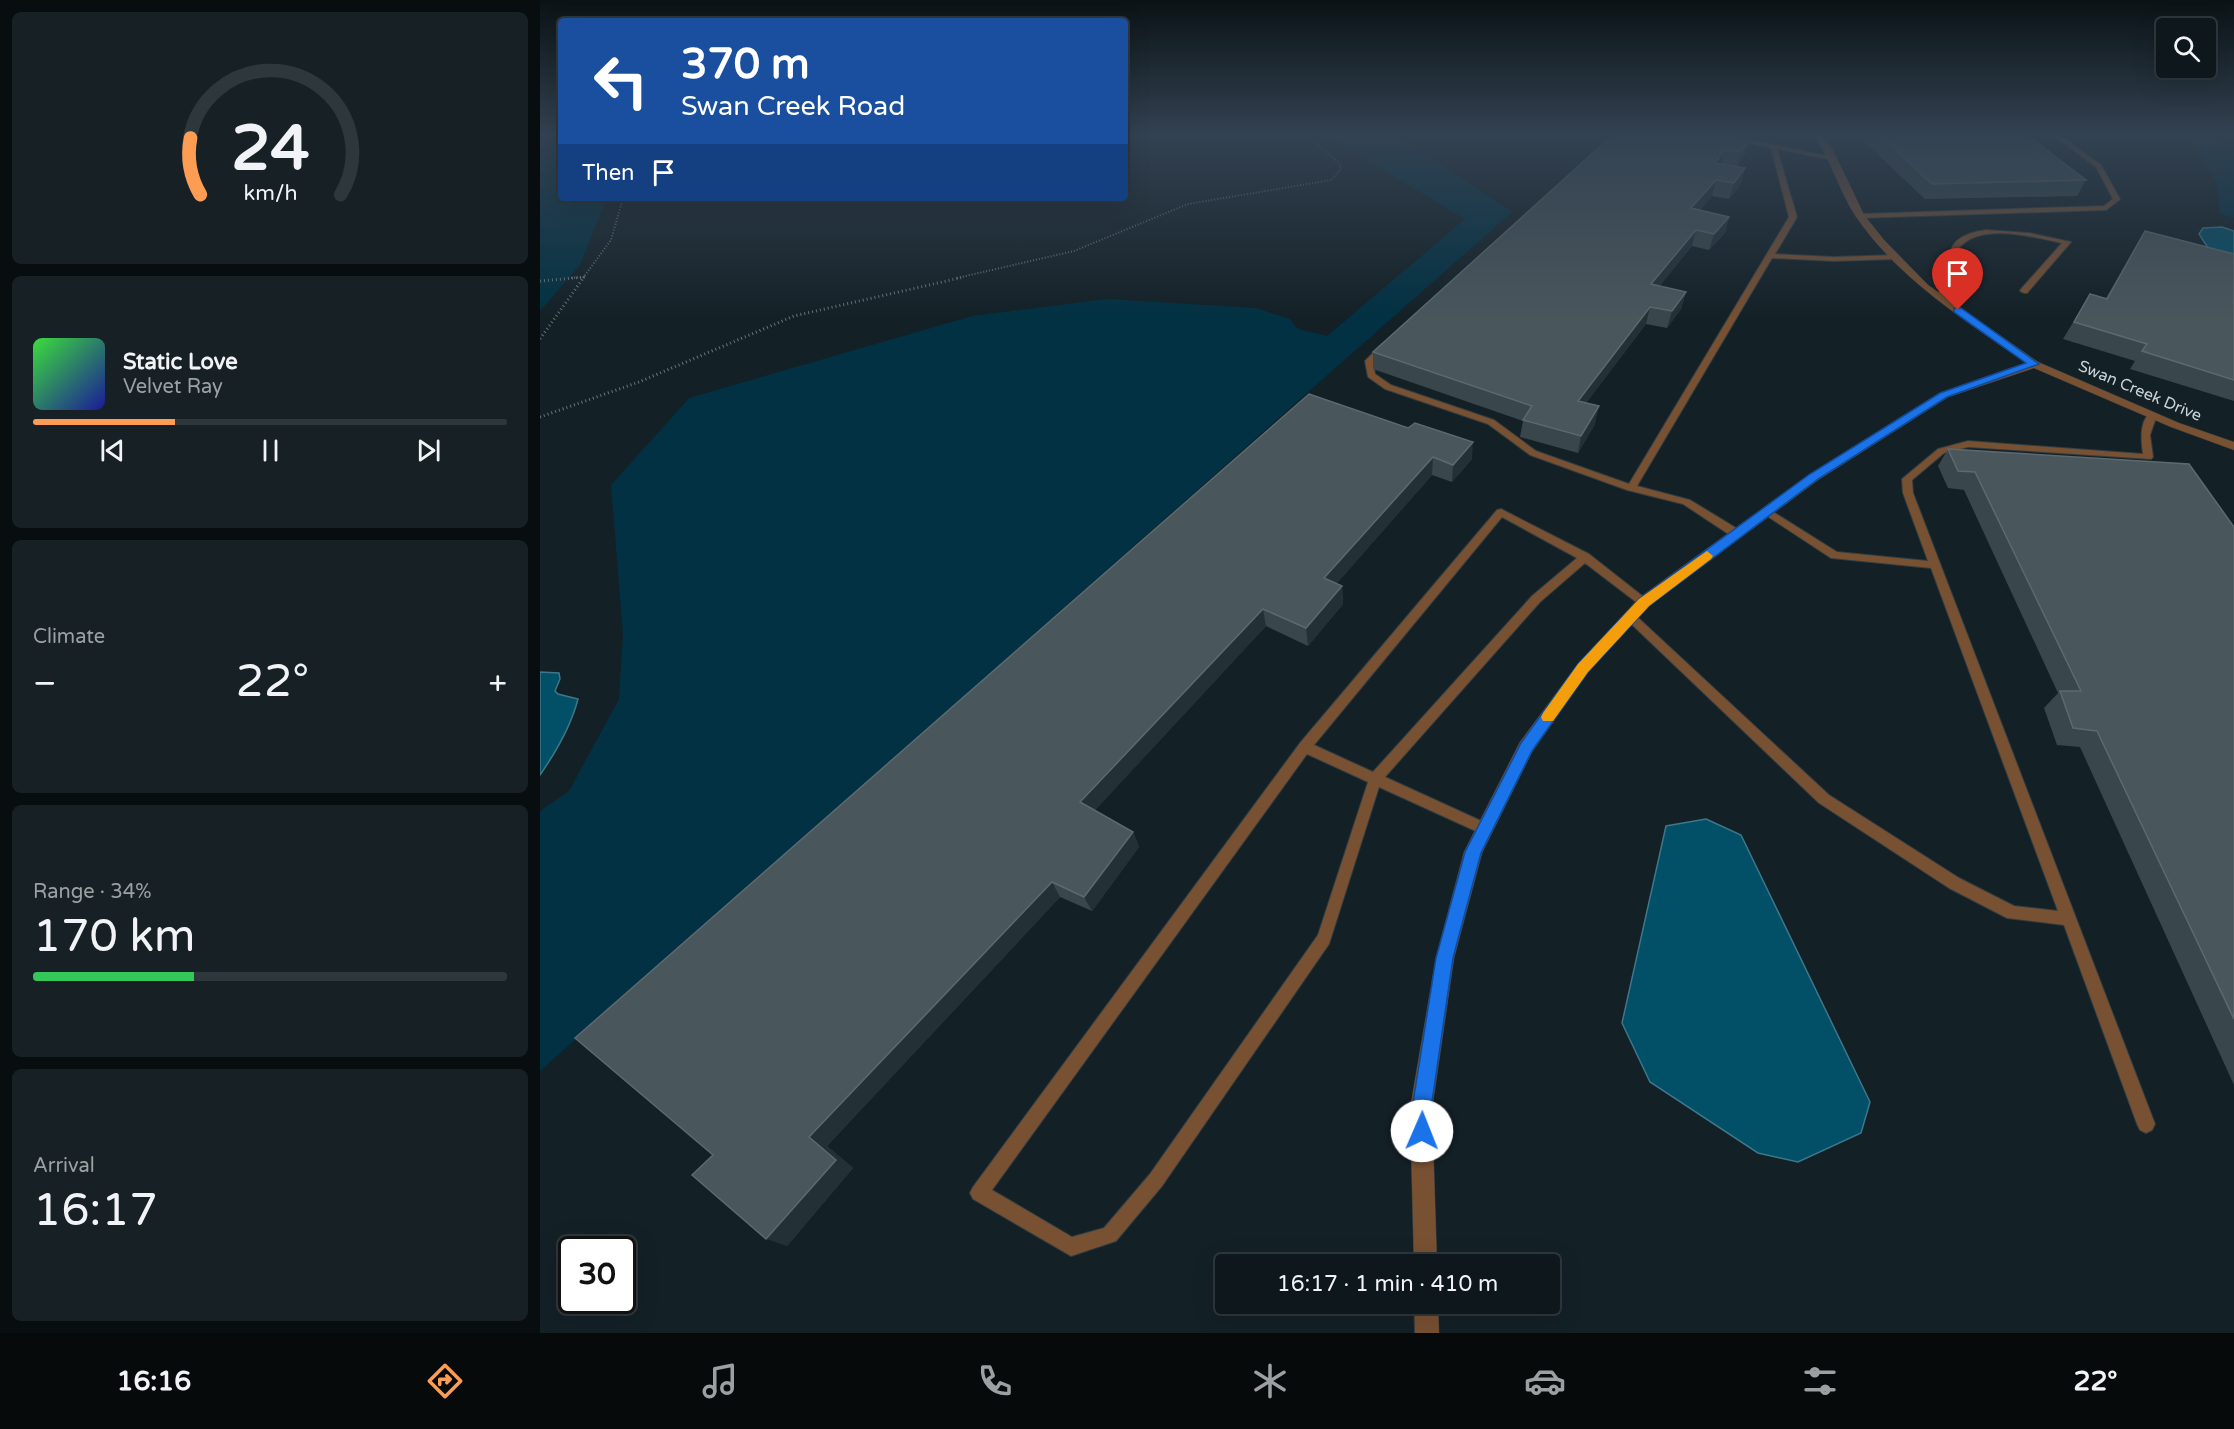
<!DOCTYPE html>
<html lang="en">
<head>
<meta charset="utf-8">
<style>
	:root { --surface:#0e181c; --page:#172125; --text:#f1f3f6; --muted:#9ba0a3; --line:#2e373b; --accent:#fc9d53 }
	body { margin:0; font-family:"Varela Round",sans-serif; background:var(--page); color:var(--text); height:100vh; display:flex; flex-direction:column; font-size:22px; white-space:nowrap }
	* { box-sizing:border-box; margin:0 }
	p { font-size:20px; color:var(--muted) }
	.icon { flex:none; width:33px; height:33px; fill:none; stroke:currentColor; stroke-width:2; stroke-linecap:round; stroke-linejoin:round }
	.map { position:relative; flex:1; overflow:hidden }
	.panel { display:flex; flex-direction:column; gap:12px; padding:12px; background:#080d0f; width:540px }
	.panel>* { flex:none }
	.top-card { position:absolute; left:18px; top:18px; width:570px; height:183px; border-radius:6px; box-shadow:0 6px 24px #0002,0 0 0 2px var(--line); background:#1a4fa0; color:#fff; overflow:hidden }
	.fabs { position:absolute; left:1616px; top:18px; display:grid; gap:12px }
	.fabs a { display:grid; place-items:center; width:60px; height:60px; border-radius:6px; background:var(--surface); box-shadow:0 6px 24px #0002,0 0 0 2px var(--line); font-size:30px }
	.speed { position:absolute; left:18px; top:1236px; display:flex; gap:12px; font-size:30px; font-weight:700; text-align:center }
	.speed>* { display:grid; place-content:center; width:78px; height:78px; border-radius:50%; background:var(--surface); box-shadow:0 6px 24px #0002,0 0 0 2px var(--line); line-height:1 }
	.speed .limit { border:3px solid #111; border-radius:9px; background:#fff; color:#111 }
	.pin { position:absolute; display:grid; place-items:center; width:51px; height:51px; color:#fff; margin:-62px -26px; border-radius:50% 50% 50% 0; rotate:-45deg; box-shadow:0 0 6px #0007 }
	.pin .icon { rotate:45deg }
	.me { position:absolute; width:66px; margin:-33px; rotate:1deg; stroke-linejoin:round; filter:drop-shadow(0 0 4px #0008) }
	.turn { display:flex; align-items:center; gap:21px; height:126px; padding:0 24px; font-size:27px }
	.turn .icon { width:78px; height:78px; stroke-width:2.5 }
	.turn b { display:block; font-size:42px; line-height:51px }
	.then { display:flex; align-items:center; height:57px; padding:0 24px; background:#0003; gap:12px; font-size:22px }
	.big { font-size:45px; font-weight:600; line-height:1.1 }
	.panel .card { flex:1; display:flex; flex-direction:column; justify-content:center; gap:9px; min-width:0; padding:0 21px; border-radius:9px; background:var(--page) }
	.panel .dial { align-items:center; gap:0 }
	.dial svg { height:156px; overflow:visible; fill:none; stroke:var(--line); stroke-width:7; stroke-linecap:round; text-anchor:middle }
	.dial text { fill:var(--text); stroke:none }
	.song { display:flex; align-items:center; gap:18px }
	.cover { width:72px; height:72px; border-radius:9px; background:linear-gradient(135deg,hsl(120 70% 55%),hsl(240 70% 35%)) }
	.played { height:6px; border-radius:3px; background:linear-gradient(90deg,var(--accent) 30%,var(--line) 30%) }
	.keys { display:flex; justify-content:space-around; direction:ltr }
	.heat { display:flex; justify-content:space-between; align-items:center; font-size:33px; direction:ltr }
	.charge { height:9px; border-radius:4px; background:linear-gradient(90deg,#34c759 34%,var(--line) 0) }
	.trip { position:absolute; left:675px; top:1254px; width:345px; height:60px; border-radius:6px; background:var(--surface); box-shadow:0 6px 24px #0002,0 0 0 2px var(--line); font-weight:600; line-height:60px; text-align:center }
	.tab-bar { display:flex; height:96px; justify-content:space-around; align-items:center; background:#060a0b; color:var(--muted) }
	.tab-bar .icon { width:42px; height:42px }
	.tab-bar .on { color:var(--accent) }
	.tab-bar b { font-size:27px; color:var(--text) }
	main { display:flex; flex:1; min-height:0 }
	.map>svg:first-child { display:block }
	.green { fill:#013142 }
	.water { fill:#024f68; stroke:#3e778a; stroke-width:1.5 }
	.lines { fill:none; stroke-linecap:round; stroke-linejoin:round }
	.lane-casing { stroke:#303d42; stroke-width:2 }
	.street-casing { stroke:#303d42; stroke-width:1 }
	.path-far1 { stroke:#697479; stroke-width:2; stroke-dasharray:1 2; stroke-linecap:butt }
	.path { stroke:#697479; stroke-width:3; stroke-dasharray:1 3; stroke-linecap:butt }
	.lane { fill:#785032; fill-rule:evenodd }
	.street { fill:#785032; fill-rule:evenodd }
	.wall { fill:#39474c }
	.shaded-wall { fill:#233137 }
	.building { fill:#49565c; stroke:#5d696f; stroke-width:1.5 }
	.route { fill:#1a73e8; stroke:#114b97; stroke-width:1.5 }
	.slow { fill:#f59e0b }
	.labels { text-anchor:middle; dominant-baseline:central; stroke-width:6; stroke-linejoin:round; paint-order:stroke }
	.far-street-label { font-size:16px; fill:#cbd3d8; stroke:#132026 }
</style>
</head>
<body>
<main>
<section class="panel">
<div class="card dial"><svg viewBox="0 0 100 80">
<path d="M14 69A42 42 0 1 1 86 69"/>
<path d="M14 69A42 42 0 0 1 9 40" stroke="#fc9d53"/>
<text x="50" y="56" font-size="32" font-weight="700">24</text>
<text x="50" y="72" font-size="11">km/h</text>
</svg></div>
<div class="card">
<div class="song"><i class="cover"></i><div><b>Static Love</b><p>Velvet Ray</p></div></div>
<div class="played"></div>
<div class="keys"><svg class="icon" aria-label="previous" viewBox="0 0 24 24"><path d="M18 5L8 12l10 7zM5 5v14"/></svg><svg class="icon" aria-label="pause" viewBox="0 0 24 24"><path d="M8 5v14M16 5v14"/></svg><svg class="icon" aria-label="next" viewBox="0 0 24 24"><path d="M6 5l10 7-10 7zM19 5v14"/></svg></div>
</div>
<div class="card"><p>Climate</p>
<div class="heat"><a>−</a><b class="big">22°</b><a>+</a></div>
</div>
<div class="card"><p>Range · 34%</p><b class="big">170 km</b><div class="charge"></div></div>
<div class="card"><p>Arrival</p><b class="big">16:17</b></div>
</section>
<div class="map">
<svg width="1694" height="1333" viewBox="0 0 1694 1333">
	<rect width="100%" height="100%" fill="#132026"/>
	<path class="green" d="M0 133H21V198H67L40 265 0 311Z
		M782 133H853L972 212 0 1071V811L29 791 79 699 83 635 71 485 149 398 432 316 566 299 716 308 750 319 758 329 787 336 925 219Z
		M1645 133H1662L1694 146V218L1680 214 1677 183Z"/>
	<path class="water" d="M1682 227 1694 231V258L1672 254 1659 234 1663 228Z
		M0 672 19 673 20 679 15 691 18 694 38 699C31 726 16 752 0 775Z
		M1166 819 1201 835 1330 1102 1321 1133 1258 1162 1218 1153 1110 1082 1082 1023 1126 826Z"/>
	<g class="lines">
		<g class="lane-casing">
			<path id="lane" d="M1163 133H1177L1296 158 1293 160 1237 149 1257 217 1235 254 1294 257 1356 255 1360 257 1356 259 1294 261 1232 258 1097 486 1150 500 1201 531 1202 534 1201 537H1193L1143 504 1087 490 990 455 948 424 845 389 828 377 825 361 842 344H848V348L833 362 835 374 851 385 954 420 996 451 1089 484 1249 217 1231 148Z
				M1510 133H1517L1561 165 1580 199 1579 200 1566 210 1320 218 1316 216 1320 214 1564 206 1573 199 1556 167Z
				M1446 230 1489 233 1531 242 1487 293H1484L1480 291 1481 289 1522 243C1493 237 1440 222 1419 248V261L1429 279 1402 298H1396V294L1421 278C1418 273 1413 267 1411 261 1406 239 1430 232 1446 230Z
				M1612 412 1617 415 1610 435 1613 457 1611 459 1428 447 1404 453 1372 480 1373 493 1615 1124 1612 1130 1606 1133 1600 1130 1597 1124 1524 925 1467 918 1409 888 1279 803 1084 617 1090 613 1094 614 1289 795 1419 878 1474 906 1518 911 1391 568 1291 558 1221 512 1226 509 1230 510 1297 552 1388 561 1363 493 1362 479 1398 449 1428 441 1603 454C1601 441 1599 419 1612 412Z
				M961 509 1049 554 1110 602 1108 605H1100L1045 563 1000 602 845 777 950 825 952 829 950 833 945 835 940 833 839 787 789 944 622 1186 576 1241 531 1256 433 1199 430 1193 433 1187 760 743 957 510ZM962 517 1037 558 992 596 833 772 774 745ZM767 754 828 782 778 935 610 1174 564 1228 532 1237 452 1190Z"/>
		</g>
		<g class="street-casing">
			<path id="street" d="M1272 133H1280L1293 150 1324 215 1344 240 1388 285 1498 362 1639 423 1694 442V450L1631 427 1494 368 1408 397 1278 480 1109 606 1048 672 992 752 942 853 914 958 892 1109 897 1264H874L870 1109 896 958 924 852 980 742 1038 664 1099 598 1270 474 1400 393 1486 363C1425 320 1360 280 1317 218 1299 192 1292 160 1272 133Z
				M874 1304H898L899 1333H875Z"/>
		</g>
		<path class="path-far1" d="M28 278 45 277
			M43 278 71 240 83 198
			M417 278 534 251 648 204 791 180 801 169 799 163 763 133"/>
		<path class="path" d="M0 281 45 277
			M0 339 44 277
			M0 417 99 382 254 316 424 277"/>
		<use href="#lane" class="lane"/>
		<use href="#street" class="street"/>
	</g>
	<path class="wall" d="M1315 133H1484L1546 180 1537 196 1385 199Z
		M1165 138 1210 139 1206 154 1197 167 1201 184 1189 199 1172 196 1160 210 1189 217 1185 233 1169 250 1152 246 1119 286 1146 292 1141 309 1127 328 1106 324 1046 403 1055 424 1038 453 980 437 983 421 833 369V352Z
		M1605 231 1694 254V401L1590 369 1595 361 1523 339 1550 294 1566 298Z
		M868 428 932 459 912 482 892 475 796 584 802 586 803 604 768 646 726 626 555 810 593 832 599 847 552 911 520 897 287 1146 313 1168 247 1246 173 1155Z
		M1408 449 1694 527V1085L1540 747 1517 745 1504 708 1518 693 1424 490 1408 488 1398 466Z"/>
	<path class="shaded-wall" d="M1210 139 1206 154 1197 167 1201 152Z
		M1185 149 1181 164 1175 163Z
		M1205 168 1201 184 1189 199 1194 183Z
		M1176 180 1172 196 1147 224 1151 208Z
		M1189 217 1185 233 1169 250 1174 234Z
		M1156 230 1152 246 1108 301 1111 284Z
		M1146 292 1141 309 1127 328 1132 311Z
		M1110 307 1106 324 1035 418 1038 401Z
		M1059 406 1055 424 1038 453 1041 436Z
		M933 442 932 459 912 482 913 465Z
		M893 457 892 475 786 596 784 578Z
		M802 586 803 604 768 646 766 628Z
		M723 609 726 626 548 818 540 802Z
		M593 832 599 847 552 911 544 897Z
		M512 882 520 897 287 1146 313 1168 247 1246 226 1239 269 1137Z"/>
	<path class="building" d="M1075 133H1140L1165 138 1169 133H1175L1210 139 1201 152 1185 149 1175 163 1205 168 1194 183 1176 180 1151 208 1189 217 1174 234 1156 230 1111 284 1146 292 1132 311 1110 307 1038 401 1059 406 1041 436 983 420 992 406 833 352Z
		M1337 133H1484L1546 180 1392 184Z
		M1605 231 1694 254V380L1602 351 1607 344 1534 322 1550 294 1567 299Z
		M769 394 868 428 875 423 933 442 913 465 893 457 784 578 802 586 766 628 723 609 540 802 593 832 544 897 512 882 269 1137 296 1160 226 1239 152 1175 173 1155 35 1038Z
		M1408 449 1649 464 1694 527V1019L1557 731 1533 728 1520 691H1541L1435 472 1418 471Z"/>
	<linearGradient id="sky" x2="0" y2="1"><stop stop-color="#0a1215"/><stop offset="0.42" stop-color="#334252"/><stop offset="1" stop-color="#334252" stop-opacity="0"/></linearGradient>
	<rect width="1694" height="320" fill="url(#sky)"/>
	<path class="route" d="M1414 308H1421L1499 364 1407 397 1278 479 1109 606 1048 672 992 751 941 853 913 958 891 1109 892 1131 889 1138 882 1141 875 1138 872 1131V1109L896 958 925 852 981 743 1038 664 1099 599 1270 474 1400 393 1486 363 1414 312Z"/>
	<path class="slow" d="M1167 551 1173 556 1171 559 1109 606 1048 672 1013 721H1003L1001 717 1003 713 1038 664 1099 599Z"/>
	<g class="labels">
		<g class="far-street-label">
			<text transform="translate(1600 391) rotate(23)">Swan Creek Drive</text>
		</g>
	</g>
</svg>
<div class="fabs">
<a><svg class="icon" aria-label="search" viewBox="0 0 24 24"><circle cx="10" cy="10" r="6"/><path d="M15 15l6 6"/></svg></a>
</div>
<div class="speed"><div class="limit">30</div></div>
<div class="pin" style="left:1418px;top:310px;background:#d93025"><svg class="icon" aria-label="arrive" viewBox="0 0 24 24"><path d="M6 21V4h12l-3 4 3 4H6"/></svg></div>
<svg class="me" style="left:882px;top:1131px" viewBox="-20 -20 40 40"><circle r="19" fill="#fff"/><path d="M0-13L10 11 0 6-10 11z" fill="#1a73e8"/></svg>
<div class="trip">16:17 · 1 min · 410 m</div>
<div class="top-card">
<div class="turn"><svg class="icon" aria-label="left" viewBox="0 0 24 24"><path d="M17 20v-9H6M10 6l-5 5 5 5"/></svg><div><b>370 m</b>Swan Creek Road</div></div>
<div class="then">Then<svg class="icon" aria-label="arrive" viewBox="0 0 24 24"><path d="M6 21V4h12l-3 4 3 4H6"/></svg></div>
</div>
</div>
</main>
<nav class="tab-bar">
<b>16:16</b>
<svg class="icon on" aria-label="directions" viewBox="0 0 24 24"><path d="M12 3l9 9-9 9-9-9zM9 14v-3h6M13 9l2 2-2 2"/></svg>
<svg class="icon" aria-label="music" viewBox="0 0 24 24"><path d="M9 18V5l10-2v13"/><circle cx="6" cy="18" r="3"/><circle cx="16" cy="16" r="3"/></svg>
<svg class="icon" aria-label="phone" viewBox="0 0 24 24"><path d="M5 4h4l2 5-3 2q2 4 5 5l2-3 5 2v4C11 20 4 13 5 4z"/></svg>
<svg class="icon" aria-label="climate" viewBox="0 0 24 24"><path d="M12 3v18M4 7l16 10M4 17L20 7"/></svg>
<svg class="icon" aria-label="car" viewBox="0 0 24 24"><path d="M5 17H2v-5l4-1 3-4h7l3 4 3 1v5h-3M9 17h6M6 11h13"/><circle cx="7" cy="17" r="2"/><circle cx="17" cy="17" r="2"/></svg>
<svg class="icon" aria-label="filters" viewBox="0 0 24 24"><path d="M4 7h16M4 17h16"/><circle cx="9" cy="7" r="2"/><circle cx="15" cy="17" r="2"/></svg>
<b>22°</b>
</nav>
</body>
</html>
